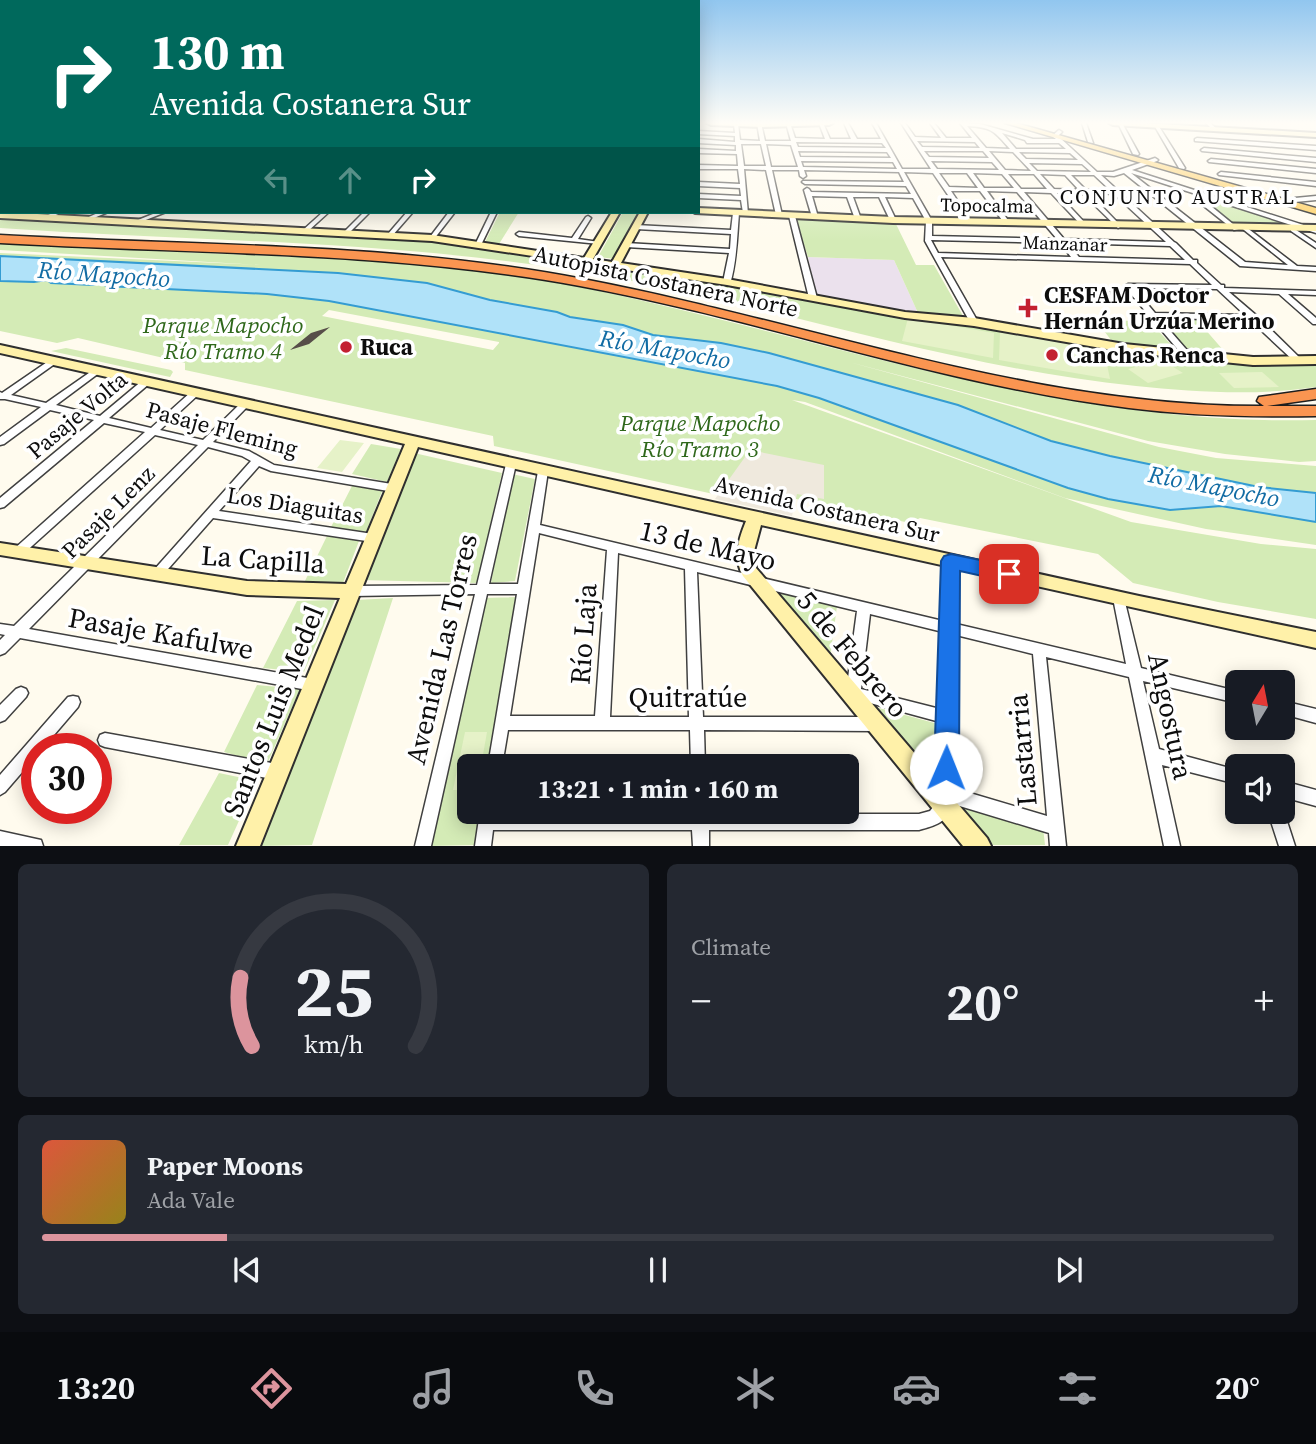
<!DOCTYPE html>
<html lang="en">
<head>
<meta charset="utf-8">
<style>
	:root { --surface:#171b24; --page:#242831; --text:#f1f3f6; --muted:#9ea1a6; --line:#363941; --accent:#dc949d }
	body { margin:0; font-family:"Source Serif 4",serif; background:var(--page); color:var(--text); height:100vh; display:flex; flex-direction:column; font-size:26px; white-space:nowrap }
	* { box-sizing:border-box; margin:0 }
	p { font-size:23px; color:var(--muted) }
	.icon { flex:none; width:38px; height:38px; fill:none; stroke:currentColor; stroke-width:2; stroke-linecap:round; stroke-linejoin:round }
	.map { position:relative; height:846px; overflow:hidden }
	.sheet { display:flex; flex-direction:column; gap:18px; padding:18px; background:#0d0f14; flex:1 }
	.sheet>* { flex:none }
	.guide { position:absolute; left:0px; top:0px; width:700px; height:214px; box-shadow:0 4px 18px #0003; background:#00695c; color:#fff; overflow:hidden }
	.needle { width:46px; rotate:10deg }
	.tools { position:absolute; left:1225px; top:670px; display:grid; gap:14px }
	.tools a { display:grid; place-items:center; width:70px; height:70px; border-radius:10px; background:var(--surface); box-shadow:0 4px 18px #0003; font-size:35px }
	.speed { position:absolute; left:21px; top:733px; display:flex; gap:14px; font-size:35px; font-weight:700; text-align:center }
	.speed>* { display:grid; place-content:center; width:91px; height:91px; border-radius:50%; background:var(--surface); box-shadow:0 4px 18px #0003; line-height:1 }
	.speed .limit { border:10px solid #d22; background:#fff; color:#111 }
	.pin { position:absolute; display:grid; place-items:center; width:60px; height:60px; color:#fff; margin:-30px; border-radius:14px; box-shadow:0 4px 10px #0006 }
	.me { position:absolute; width:77px; margin:-38px; rotate:1deg; stroke-linejoin:round; filter:drop-shadow(0 0 5px #0008) }
	.turn { display:flex; align-items:center; gap:24px; height:147px; padding:0 35px; font-size:32px }
	.turn .icon { width:91px; height:91px; stroke-width:2.5 }
	.turn b { display:block; font-size:49px; line-height:60px }
	.lanes { display:flex; align-items:center; height:66px; padding:0 35px; background:#0003; justify-content:center; gap:35px; direction:ltr }
	.lanes .off { opacity:.35 }
	.big { font-size:52px; font-weight:700; line-height:1.1 }
	.sheet .card { flex:1; display:flex; flex-direction:column; justify-content:center; gap:10px; min-width:0; padding:0 24px; border-radius:10px; background:var(--page) }
	.sheet .dial { align-items:center; gap:0 }
	.dial svg { height:182px; overflow:visible; fill:none; stroke:var(--line); stroke-width:7; stroke-linecap:round; text-anchor:middle }
	.dial text { fill:var(--text); stroke:none }
	.song { display:flex; align-items:center; gap:21px }
	.cover { width:84px; height:84px; border-radius:10px; background:linear-gradient(135deg,hsl(10 70% 55%),hsl(50 70% 35%)) }
	.played { height:7px; border-radius:4px; background:linear-gradient(90deg,var(--accent) 15%,var(--line) 15%) }
	.keys { display:flex; justify-content:space-around; direction:ltr }
	.heat { display:flex; justify-content:space-between; align-items:center; font-size:38px; direction:ltr }
	.sheet .tiles { flex:1; display:grid; gap:18px; grid-template-columns:1fr 1fr }
	.card:last-child { grid-column:span 2 }
	.trip { position:absolute; left:457px; top:754px; width:402px; height:70px; border-radius:10px; background:var(--surface); box-shadow:0 4px 18px #0003; font-weight:700; line-height:70px; text-align:center }
	.menu { display:flex; height:112px; justify-content:space-around; align-items:center; background:#090b0e; color:var(--muted) }
	.menu .icon { width:49px; height:49px }
	.menu .current { color:var(--accent) }
	.menu b { font-size:32px; color:var(--text) }
	.map>svg:first-child { display:block }
	.industrial { fill:#ebe1ed }
	.green { fill:#d4ebb6; fill-rule:evenodd }
	.pitch { fill:#e6f2c8 }
	.plaza { fill:#efe9dd }
	.water { fill:#b0e2f9; stroke:#349cd2; stroke-width:2 }
	.building { fill:#574e49 }
	.lines { fill:none; stroke-linecap:round; stroke-linejoin:round }
	.street-casing { stroke:#404040; stroke-width:3 }
	.secondary-casing { stroke:#2f2f2f; stroke-width:4 }
	.primary-casing { stroke:#1e1e1e; stroke-width:3 }
	.highway-casing { stroke:#1e1e1e; stroke-width:3 }
	.street { fill:#fff; fill-rule:evenodd }
	.secondary { fill:#fff1a9; fill-rule:evenodd }
	.primary { fill:#fece5f; fill-rule:evenodd }
	.highway { fill:#fa9551; fill-rule:evenodd }
	.route { fill:#1a73e8; stroke:#114b97; stroke-width:2 }
	.poi-dot { fill:#c32031; stroke:#fff; stroke-width:2.5 }
	.labels { text-anchor:middle; dominant-baseline:central; stroke-width:7; stroke-linejoin:round; paint-order:stroke }
	.far-street-label { font-size:19px; fill:#0d0d0d; stroke:#fff }
	.far-neighbourhood-label { font-size:21px; letter-spacing:2px; fill:#0d0d0d; stroke:#fff }
	.street-label { font-size:23px; fill:#0d0d0d; stroke:#fff }
	.poi-label { font-size:23px; font-weight:bold; fill:#0d0d0d; stroke:#fff; text-anchor:start }
	.park-label { font-size:23px; font-style:italic; fill:#2f681b; stroke:#fff }
	.water-label { font-size:24px; font-style:italic; fill:#126ca4; stroke:#fff }
	.near-street-label { font-size:28px; fill:#0d0d0d; stroke:#fff }
</style>
</head>
<body>
<div class="map">
<svg width="1316" height="846" viewBox="0 0 1316 846">
	<rect width="100%" height="100%" fill="#fffbee"/>
	<path class="industrial" d="M808 257 894 260 918 313 816 295Z"/>
	<path class="green" d="M1220 202 1301 228 1236 226 1213 208 1212 205Z
		M500 212H519L499 244 485 242Z
		M623 212H641L616 259 598 257Z
		M0 218 428 240 759 290 1101 348 1197 359 1316 362V387C1257 396 1195 392 1136 386 956 368 784 308 606 276 406 240 202 242 0 228Z
		M797 218 895 222 916 265H934L963 316 918 313 894 260 808 257 796 219Z
		M0 243C91 248 183 252 274 256 370 260 466 265 561 283 811 333 1057 427 1316 420V461L1299 462 1225 454 1148 441 849 362 1159 447 1216 458 1316 466V545L1206 529 1065 498 805 402 792 400 1131 522 1261 544 1316 549V619L1218 602 1133 583 1098 554 920 518 910 523 725 484 718 495 494 446 493 436 185 370V363L78 338 57 343 0 331V253L261 265 0 250ZM329 310 499 342V343L493 350 322 316Z
		M1095 319 1150 322 1176 350 1111 340Z
		M1163 319 1197 320 1224 351 1186 350 1161 321Z
		M66 348 171 370 173 372 170 377 51 351Z
		M371 444 401 449 387 482 352 474Z
		M414 453 502 473 477 583 361 580Z
		M512 474 535 479 515 581 491 583Z
		M353 484 383 489 366 532 331 527Z
		M327 536 359 541 343 583 303 585Z
		M772 591 837 606 830 658Z
		M518 597 491 766H469V812H483L478 845 429 846 483 598Z
		M393 598 312 845 258 846 357 600Z
		M335 600 304 672 263 668 297 601Z
		M257 685 300 689 267 764 224 752Z
		M868 705 938 724 936 787Z
		M219 773 257 781 228 845H179Z
		M962 806 1043 827 1045 845H993Z"/>
	<path class="pitch" d="M908 318 994 333 993 358 902 341Z
		M1000 332 1104 350 1110 379 999 360Z
		M1162 360 1183 373 1148 383 1128 369Z
		M1262 372 1279 387 1234 388 1219 373Z
		M340 440 364 443 342 472 317 468Z
		M465 732H487L481 766H469V790H453Z"/>
	<path class="plaza" d="M750 450 824 465V499L797 494 792 516 715 499Z"/>
	<path class="water" d="M0 256 338 273 427 283 490 300 557 312 570 317 623 325 653 335 721 343 769 353 958 405 1051 441 1110 456 1259 487 1316 493V522L1221 506 1170 510 1108 499 1068 488 819 398 777 386 329 301 267 294 106 286 95 277 99 283 93 285 51 283 47 280 34 282 0 281Z"/>
	<path class="building" d="M1070 286H1080L1083 290 1115 291 1126 304 1082 302Z
		M330 327 309 344 290 350 311 333Z"/>
	<g class="lines">
		<g class="street-casing">
			<path id="street" d="M0 123H2V124H0Z
				M736 123 738 124 740 140 760 141 757 123H761L765 141H791L786 123H790L795 138 825 139 819 123H823L830 139H851L844 123H848L857 139H881L872 123H876L902 169H931L901 123H905L915 137 941 138 930 123H934L946 138H972L960 123 980 124 1033 139H1056L1052 136 1059 130 1062 132 1058 136 1097 172H1113L1155 158 1158 160 1157 161 1132 170 1219 198 1239 188H1243V190L1225 200 1316 229V233L1220 202 1214 203 1215 200 1210 199 1206 202 1239 229 1234 230 1200 203V201L1205 197 1131 173 1245 262 1288 265 1244 230 1243 229 1246 227 1297 266 1316 267V271L1240 266 1124 173 1114 176 1101 175 1174 242 1176 243 1193 260H1197V263L1221 285H1224V288L1316 291V295L1288 294 1316 318V324H1313L1279 294 1229 292 1257 316 1303 361 1299 364 1296 363 1250 320 1159 318 1192 356 1191 358H1185L1124 286 1128 284 1212 285 1190 264 941 257 978 322 977 324H971L925 241 926 221 913 198 885 197 896 220 893 222 890 220 879 197H853L861 219 858 221 855 219 847 197 812 196 818 217 815 219 812 217 804 190 807 188 809 189 811 192 911 194 906 186 805 184 802 182 803 181 904 182 899 172 804 170 806 176 803 178 800 176 799 170H772L782 215 779 217 776 215 766 170 744 169 748 214 743 213 741 200 698 198V194L741 196 740 188 698 186V182L740 184 738 169H698V165L738 166 737 154 698 153V149L736 151V145L698 143V139L735 142V136L698 134V131L735 133 734 124ZM967 126C992 127 994 131 1010 149L986 148ZM1002 133 1025 140 1027 143H1059L1066 149H1016ZM917 141 975 142 980 148 922 147ZM796 142 882 143 886 148 798 147ZM741 144H761L766 166H744ZM766 144 791 145 798 167H771ZM798 151 887 152 891 158 800 157ZM924 151H983L989 158 929 157ZM989 151 1013 152 1031 171 1005 170ZM1019 152 1070 153 1078 160 1026 159ZM801 161 893 162 897 169 803 167ZM931 161 992 162 999 170 937 169ZM1029 163 1082 164 1091 172 1037 171ZM904 172 933 173 967 223 969 224 972 222 951 191H980L1005 224 1007 225 1010 223 987 191 1017 192 1057 239 932 236V221ZM939 173H967L978 188 949 187ZM973 173 1002 174 1014 188H984ZM1008 174H1034L1047 189H1021ZM1040 174 1065 175 1079 190 1054 189ZM1071 175H1094L1110 190H1086ZM1024 192 1051 193 1082 226H1086V224L1057 193H1082L1118 228 1120 227V225L1089 193 1114 194 1166 242 1064 239ZM931 240 1060 243 1071 257 938 253ZM1067 243 1170 246 1185 260 1079 257ZM1134 288 1217 289 1245 315 1155 313Z
				M1082 123H1086L1093 143 1088 142Z
				M1118 123H1122L1139 154 1138 155 1133 154Z
				M1206 123H1210L1217 129 1213 130Z
				M1156 124 1158 125 1185 168 1184 169 1179 168 1154 125Z
				M0 133H2V136L0 137Z
				M1197 138 1316 146V150L1195 141V139Z
				M2 143V147L0 148V144Z
				M1204 148 1316 158V162L1202 151 1201 150Z
				M1211 159 1316 169V173L1209 162 1208 161Z
				M0 162H2V166H0Z
				M2 169V173L0 174V170Z
				M1221 172 1316 182V186L1219 175 1218 174Z
				M1316 196V200L1295 202 1292 200 1295 198Z
				M736 211 739 213C737 236 737 261 730 284H727L723 282 729 253 626 247 623 245 626 243 730 249 731 234 636 229 633 227 636 225 731 230 733 213Z
				M55 212H63L46 219 41 218Z
				M100 212H108L87 221 82 220Z
				M158 212H166L138 223 133 222Z
				M323 212H329L307 232H303V230Z
				M364 212H370L348 234H344V232Z
				M407 212H413L392 236H388V234Z
				M449 212H455L434 239H430V237Z
				M491 212H497L481 245 476 246 475 245Z
				M792 214 795 216 817 298 816 300H810L809 298 789 216Z
				M588 216 591 218 578 239 599 242V244L519 236 516 234 519 232 572 238 586 217Z
				M1293 228 1316 243V248L1291 231V229Z
				M53 358 57 361 56 363 11 395 46 403 96 368 99 369 100 371 99 373 56 405 100 416 143 380H149L150 382 149 384 109 418 151 428 192 391 195 390 200 393 198 395 160 430 203 440 242 402H248L250 404 248 406 213 442 249 451 274 465 398 485 399 488 398 491 394 492 271 471 259 466 219 511 373 534 377 535 379 538 377 541 373 542 213 518 161 577 157 579 153 577 151 574 153 571 251 461 242 456 208 447 29 629 313 679 318 681 320 685 318 689 313 691 20 638 5 653 0 655V640L5 635 0 634V624L14 626 198 445 155 435 22 555 18 556 14 555 12 552 14 549 145 432 104 423 4 507 0 508V498L94 420 50 410 4 444 0 445V437L41 407 5 399H0V392L2 393Z
				M511 461 516 464 489 584H518L538 471 539 469H547L548 471 540 525 943 621 945 561 947 558 951 556 955 558 957 561 956 624 1126 664 1113 598 1115 594 1119 593 1123 594 1141 668 1237 691V703L1143 681 1159 749 1237 770V784L1162 765 1180 846H1164L1129 677 1046 657 1066 846H1050L1049 833 953 804C946 823 937 825 919 830H709V846H693L692 830H493L491 846H475L480 812H496V814H692V812H708V814H919L930 811 937 802 940 722 848 697 846 693 857 611 697 572 703 717H875L880 719 882 724 880 729 875 731 704 730 705 766H691L690 730H508L502 766H488L517 594H487L431 846H415L475 594 352 596 348 594 346 591 348 588 352 586 477 585 506 464ZM539 533 607 550 595 716H510ZM618 553 685 569 689 717H610ZM870 614 943 632 940 709 861 689ZM956 635 1033 654 1047 816 953 788Z
				M21 687 26 689 28 693 26 697 5 720 0 722V705L16 689Z
				M73 696 78 697 80 702 78 707 42 749H37V755L5 792 0 795V775L68 697Z
				M1283 701 1316 709V723L1283 714Z
				M105 733 277 764 282 767 285 772 282 777 277 780 105 747 100 745 98 740 100 735Z
				M1283 781 1316 790V806L1283 797Z
				M1283 809 1284 812 1295 846H1279L1268 812H1283Z
				M0 831 41 840 43 846H0Z"/>
		</g>
		<g class="secondary-casing">
			<path id="secondary" d="M707 123H833L829 125 762 127 711 125Z
				M1109 123H1142L1316 133V137L1113 125Z
				M0 124H2V128H0Z
				M698 208 893 217 1316 225V231L893 223 695 213 698 212Z
				M0 212 432 235 584 258 612 212H620L593 259 612 262 640 212H648L621 263 727 279 905 312 974 318 1124 344 1253 357 1316 356V364L1253 365 1124 352 974 326 905 318 727 285 432 241 0 218Z
				M0 345 1139 596 1316 632V648L761 525 754 551 756 568 987 838 991 846H963L743 576C733 557 738 541 746 521L418 447 260 846H236L340 598 247 595 0 555V543L247 581 346 584 405 444 0 353Z"/>
		</g>
		<g class="primary-casing">
			<path id="primary" d="M1005 123H1016L1316 208V214Z"/>
		</g>
		<g class="highway-casing">
			<path id="highway" d="M0 235C194 246 392 242 583 279 809 322 1031 407 1264 406L1257 401 1259 397 1316 389V399L1267 406H1316V416C1253 417 1191 416 1129 408 943 385 764 320 580 286 389 251 193 254 0 243Z"/>
		</g>
		<use href="#street" class="street"/>
		<use href="#secondary" class="secondary"/>
		<use href="#primary" class="primary"/>
		<use href="#highway" class="highway"/>
	</g>
	<linearGradient id="sky" x2="0" y2="1"><stop stop-color="#91c6ef"/><stop offset="0.51" stop-color="#fffdf7"/><stop offset="1" stop-color="#fffdf7" stop-opacity="0"/></linearGradient>
	<rect width="1316" height="241" fill="url(#sky)"/>
	<path class="route" d="M951 554 1009 566 1016 569 1019 574 1016 580 1009 582 960 571 959 768 955 777 946 781 937 777 934 768 941 561 944 556Z"/>
	<g class="poi-dot">
		<path d="M1024.5 297.5h7v7h7v7h-7v7h-7v-7h-7v-7h7z"/>
		<circle cx="346" cy="347" r="7"/>
		<circle cx="1052" cy="355" r="7"/>
	</g>
	<g class="labels">
		<g class="far-street-label">
			<text transform="translate(987 205) rotate(1)">Topocalma</text>
			<text transform="translate(1065 243) rotate(2)">Manzanar</text>
		</g>
		<g class="far-neighbourhood-label">
			<text x="1178" y="196">CONJUNTO AUSTRAL</text>
		</g>
		<g class="street-label">
			<text transform="translate(666 281) rotate(12)">Autopista Costanera Norte</text>
			<text transform="translate(77 415) rotate(-40)">Pasaje Volta</text>
			<text transform="translate(222 429) rotate(15)">Pasaje Fleming</text>
			<text transform="translate(295 505) rotate(9)">Los Diaguitas</text>
			<text transform="translate(827 509) rotate(13)">Avenida Costanera Sur</text>
			<text transform="translate(108 512) rotate(-45)">Pasaje Lenz</text>
		</g>
		<g class="poi-label">
			<text x="1044" y="295">CESFAM Doctor<tspan x="1044" dy="26">Hernán Urzúa Merino</tspan></text>
			<text x="360" y="347">Ruca</text>
			<text x="1066" y="355">Canchas Renca</text>
		</g>
		<g class="park-label">
			<text x="223" y="325">Parque Mapocho<tspan x="223" dy="26">Río Tramo 4</tspan></text>
			<text x="700" y="423">Parque Mapocho<tspan x="700" dy="26">Río Tramo 3</tspan></text>
		</g>
		<g class="water-label">
			<text transform="translate(104 274) rotate(4)">Río Mapocho</text>
			<text transform="translate(665 349) rotate(10)">Río Mapocho</text>
			<text transform="translate(1214 486) rotate(11)">Río Mapocho</text>
		</g>
		<g class="near-street-label">
			<text transform="translate(708 545) rotate(13)">13 de Mayo</text>
			<text transform="translate(263 559) rotate(4)">La Capilla</text>
			<text transform="translate(161 633) rotate(10)">Pasaje Kafulwe</text>
			<text transform="translate(583 634) rotate(-86)">Río Laja</text>
			<text transform="translate(441 649) rotate(-77)">Avenida Las Torres</text>
			<text transform="translate(853 654) rotate(50)">5 de Febrero</text>
			<text x="688" y="697">Quitratúe</text>
			<text transform="translate(273 711) rotate(-68)">Santos Luis Medel</text>
			<text transform="translate(1171 716) rotate(78)">Angostura</text>
			<text transform="translate(1022 750) rotate(-95)">Lastarria</text>
		</g>
	</g>
</svg>
<div class="tools">
<a><svg class="needle" viewBox="-14 -14 28 28"><path d="M0-13l5 13h-10z" fill="#e53935"/><path d="M0 13l5-13h-10z" fill="#9ea1a6"/></svg></a>
<a><svg class="icon" aria-label="sound" viewBox="0 0 24 24"><path d="M4 9h4l5-4v14l-5-4H4zM17 9q2 3 0 6"/></svg></a>
</div>
<div class="speed"><div class="limit">30</div></div>
<div class="pin" style="left:1009px;top:574px;background:#d93025"><svg class="icon" aria-label="arrive" viewBox="0 0 24 24"><path d="M6 21V4h12l-3 4 3 4H6"/></svg></div>
<svg class="me" style="left:946px;top:768px" viewBox="-20 -20 40 40"><circle r="19" fill="#fff"/><path d="M0-13L10 11 0 6-10 11z" fill="#1a73e8"/></svg>
<div class="trip">13:21 · 1 min · 160 m</div>
<div class="guide">
<div class="turn"><svg class="icon" aria-label="right" viewBox="0 0 24 24"><path d="M7 20v-9h11M14 6l5 5-5 5"/></svg><div><b>130 m</b>Avenida Costanera Sur</div></div>
<div class="lanes"><svg class="icon off" aria-label="left" viewBox="0 0 24 24"><path d="M17 20v-9H6M10 6l-5 5 5 5"/></svg><svg class="icon off" aria-label="ahead" viewBox="0 0 24 24"><path d="M12 20V5M6 11l6-6 6 6"/></svg><svg class="icon" aria-label="right" viewBox="0 0 24 24"><path d="M7 20v-9h11M14 6l5 5-5 5"/></svg></div>
</div>
</div>
<section class="sheet">
<div class="tiles">
<div class="card dial"><svg viewBox="0 0 100 80">
<path d="M14 69A42 42 0 1 1 86 69"/>
<path d="M14 69A42 42 0 0 1 9 39" stroke="#dc949d"/>
<text x="50" y="56" font-size="32" font-weight="700">25</text>
<text x="50" y="72" font-size="11">km/h</text>
</svg></div>
<div class="card"><p>Climate</p>
<div class="heat"><a>−</a><b class="big">20°</b><a>+</a></div>
</div>
<div class="card">
<div class="song"><i class="cover"></i><div><b>Paper Moons</b><p>Ada Vale</p></div></div>
<div class="played"></div>
<div class="keys"><svg class="icon" aria-label="previous" viewBox="0 0 24 24"><path d="M18 5L8 12l10 7zM5 5v14"/></svg><svg class="icon" aria-label="pause" viewBox="0 0 24 24"><path d="M8 5v14M16 5v14"/></svg><svg class="icon" aria-label="next" viewBox="0 0 24 24"><path d="M6 5l10 7-10 7zM19 5v14"/></svg></div>
</div>
</div>
</section>
<nav class="menu">
<b>13:20</b>
<svg class="icon current" aria-label="directions" viewBox="0 0 24 24"><path d="M12 3l9 9-9 9-9-9zM9 14v-3h6M13 9l2 2-2 2"/></svg>
<svg class="icon" aria-label="music" viewBox="0 0 24 24"><path d="M9 18V5l10-2v13"/><circle cx="6" cy="18" r="3"/><circle cx="16" cy="16" r="3"/></svg>
<svg class="icon" aria-label="phone" viewBox="0 0 24 24"><path d="M5 4h4l2 5-3 2q2 4 5 5l2-3 5 2v4C11 20 4 13 5 4z"/></svg>
<svg class="icon" aria-label="climate" viewBox="0 0 24 24"><path d="M12 3v18M4 7l16 10M4 17L20 7"/></svg>
<svg class="icon" aria-label="car" viewBox="0 0 24 24"><path d="M5 17H2v-5l4-1 3-4h7l3 4 3 1v5h-3M9 17h6M6 11h13"/><circle cx="7" cy="17" r="2"/><circle cx="17" cy="17" r="2"/></svg>
<svg class="icon" aria-label="filters" viewBox="0 0 24 24"><path d="M4 7h16M4 17h16"/><circle cx="9" cy="7" r="2"/><circle cx="15" cy="17" r="2"/></svg>
<b>20°</b>
</nav>
</body>
</html>
